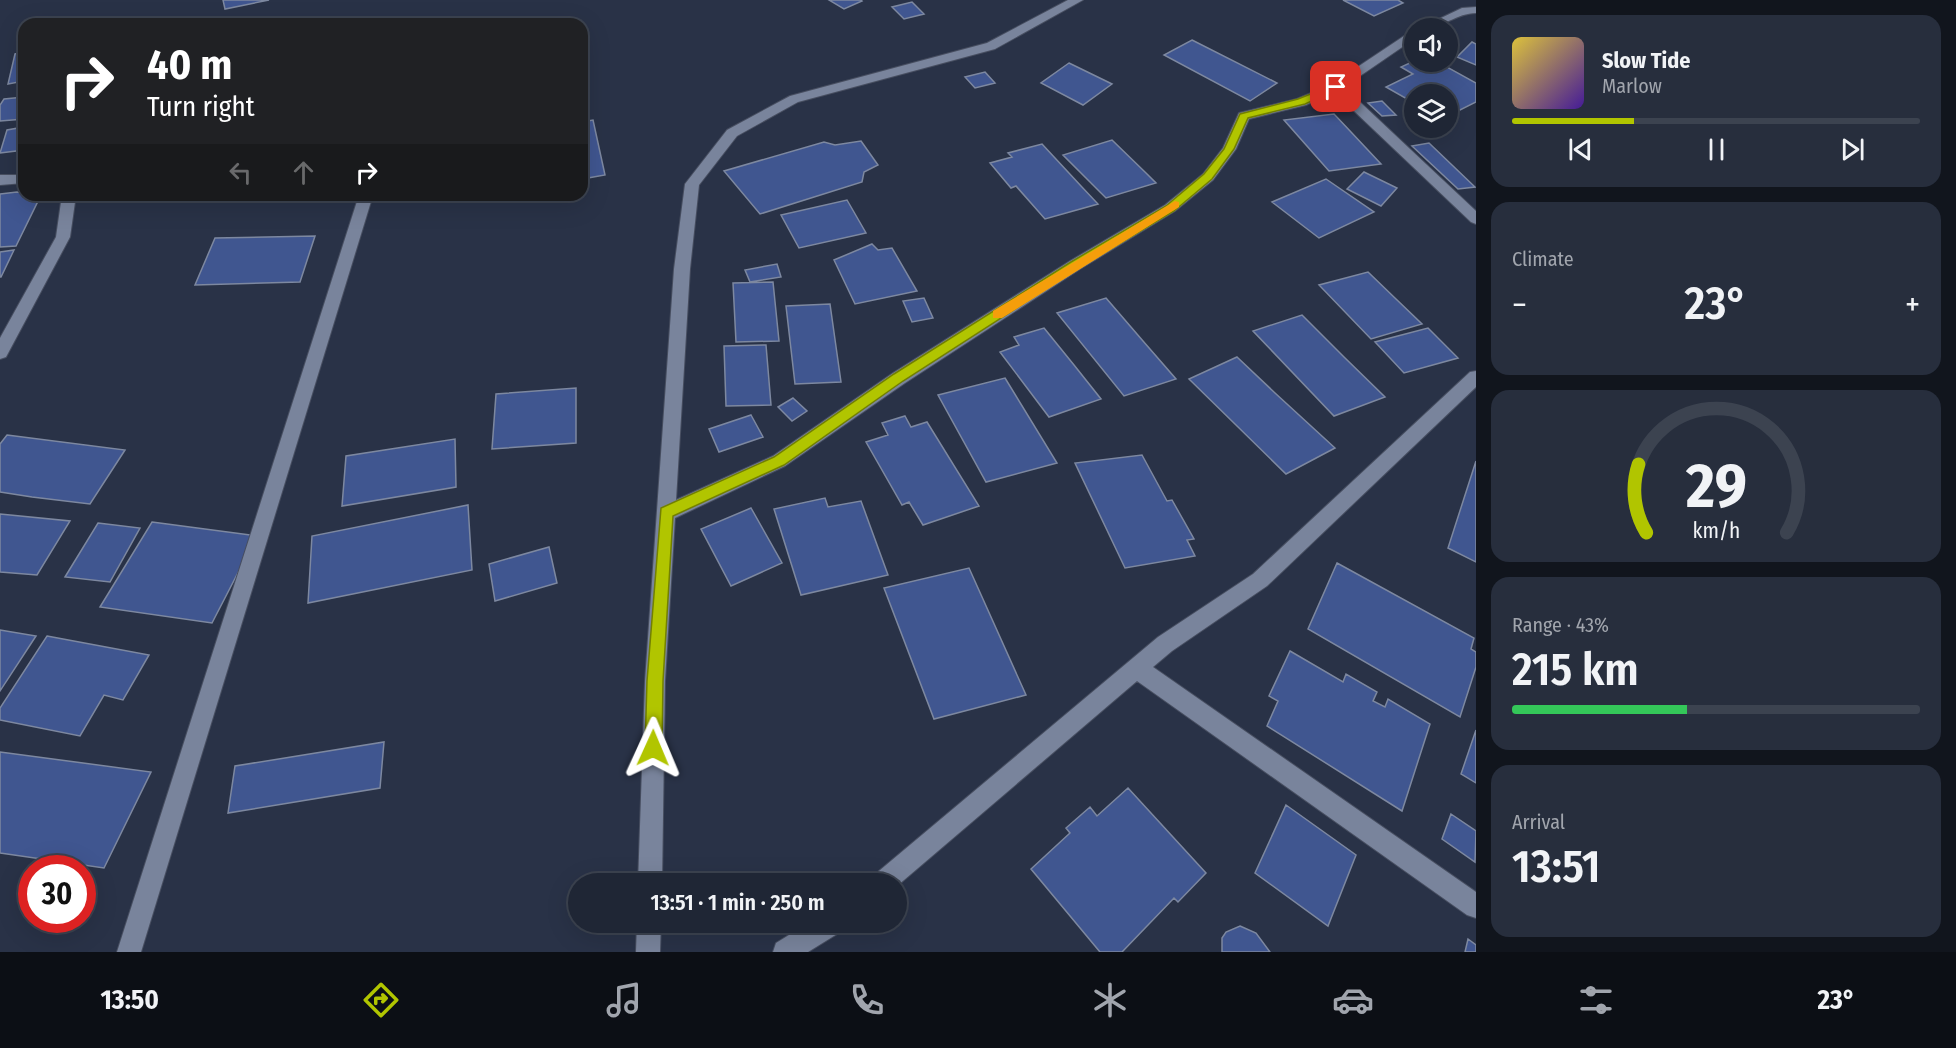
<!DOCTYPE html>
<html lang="en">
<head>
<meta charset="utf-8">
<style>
	:root { --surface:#1f2635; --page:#272e3d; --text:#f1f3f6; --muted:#a1a5ad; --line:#3c4350; --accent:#b1c500 }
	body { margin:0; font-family:"Fira Sans Condensed",sans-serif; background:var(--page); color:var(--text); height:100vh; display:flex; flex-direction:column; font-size:22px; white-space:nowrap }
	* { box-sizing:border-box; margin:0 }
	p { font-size:20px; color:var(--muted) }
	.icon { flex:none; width:33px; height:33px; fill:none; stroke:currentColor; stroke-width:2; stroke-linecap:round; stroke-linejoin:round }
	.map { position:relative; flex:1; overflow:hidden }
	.details { display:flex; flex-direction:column; gap:15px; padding:15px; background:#11151d; width:480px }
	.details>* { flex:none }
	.banner { position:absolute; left:18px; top:18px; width:570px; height:183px; border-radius:18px; box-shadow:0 6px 24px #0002,0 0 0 2px var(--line); background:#202124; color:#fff; overflow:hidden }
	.controls { position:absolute; left:1404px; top:18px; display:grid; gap:12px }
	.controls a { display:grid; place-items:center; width:54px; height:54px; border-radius:50%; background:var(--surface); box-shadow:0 6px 24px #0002,0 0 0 2px var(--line); font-size:30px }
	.speed { position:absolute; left:18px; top:855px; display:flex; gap:12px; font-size:30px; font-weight:700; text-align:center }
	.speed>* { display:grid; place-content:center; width:78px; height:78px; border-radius:50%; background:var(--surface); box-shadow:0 6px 24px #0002,0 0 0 2px var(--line); line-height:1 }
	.speed .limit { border:9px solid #d22; background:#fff; color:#111 }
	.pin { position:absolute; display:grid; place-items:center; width:51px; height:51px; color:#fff; margin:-26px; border-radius:12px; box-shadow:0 3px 9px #0006 }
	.me { position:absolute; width:66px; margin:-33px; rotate:1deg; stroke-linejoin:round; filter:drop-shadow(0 0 4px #0008) }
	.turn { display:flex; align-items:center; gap:21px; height:126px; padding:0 30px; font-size:27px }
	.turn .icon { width:78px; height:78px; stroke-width:2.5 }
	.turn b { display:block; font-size:42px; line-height:51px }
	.lanes { display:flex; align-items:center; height:57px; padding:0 30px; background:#0003; justify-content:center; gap:30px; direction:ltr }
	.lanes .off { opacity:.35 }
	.big { font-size:45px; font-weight:600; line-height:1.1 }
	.details .card { flex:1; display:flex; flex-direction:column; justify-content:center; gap:9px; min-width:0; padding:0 21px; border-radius:18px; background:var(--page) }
	.details .dial { align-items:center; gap:0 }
	.dial svg { height:156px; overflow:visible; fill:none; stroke:var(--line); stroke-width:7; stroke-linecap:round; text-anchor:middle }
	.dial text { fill:var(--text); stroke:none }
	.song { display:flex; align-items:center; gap:18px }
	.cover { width:72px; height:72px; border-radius:9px; background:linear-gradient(135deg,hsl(50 70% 55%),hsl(260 70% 35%)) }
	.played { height:6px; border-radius:3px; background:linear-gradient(90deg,var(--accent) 30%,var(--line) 30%) }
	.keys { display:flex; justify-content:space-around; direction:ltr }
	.heat { display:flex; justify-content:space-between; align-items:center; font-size:33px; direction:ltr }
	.charge { height:9px; border-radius:4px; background:linear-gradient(90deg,#34c759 43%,var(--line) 0) }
	.trip { position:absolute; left:568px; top:873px; width:339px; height:60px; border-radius:30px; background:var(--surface); box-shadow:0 6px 24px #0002,0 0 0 2px var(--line); font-weight:600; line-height:60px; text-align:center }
	.dock { display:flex; height:96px; justify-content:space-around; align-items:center; background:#0c0f15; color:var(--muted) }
	.dock .icon { width:42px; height:42px }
	.dock .on { color:var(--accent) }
	.dock b { font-size:27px; color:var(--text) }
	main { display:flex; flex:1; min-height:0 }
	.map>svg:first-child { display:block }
	.building { fill:#405690; stroke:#7d88a0; stroke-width:1.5 }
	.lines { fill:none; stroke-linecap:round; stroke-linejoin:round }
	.minor-casing { stroke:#474e60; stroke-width:2 }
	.minor { fill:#79849c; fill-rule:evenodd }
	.route { fill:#b1c500; stroke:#738000; stroke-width:1.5 }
	.slow { fill:#f59e0b }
</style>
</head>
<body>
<main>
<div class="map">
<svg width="1476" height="952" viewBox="0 0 1476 952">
	<rect width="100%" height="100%" fill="#293247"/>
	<path class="building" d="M223 0H269L225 9Z
		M829 0H861L862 1 844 9Z
		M1343 0H1398L1403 3 1374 16Z
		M912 2 924 14 904 19 892 7Z
		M1192 40 1277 83 1250 101 1164 55Z
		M1472 42 1476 44V65L1457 57Z
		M24 52V81L8 84 15 54Z
		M1414 61 1426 68 1438 62 1476 83V102L1448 116V94H1414V103L1386 87 1413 74 1401 67Z
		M1069 63 1112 84 1083 105 1041 83Z
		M985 72 995 83 975 88 965 77Z
		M24 97V119L0 121V105L4 99Z
		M1382 101 1396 115 1382 116 1368 103Z
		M1334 114 1351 132 1381 164 1329 171 1284 120Z
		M593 120 605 175 582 179V122Z
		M24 127V150L0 153 7 130Z
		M1112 140 1146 173 1156 183 1106 198 1063 155Z
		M861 141 878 165 864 172 862 182 760 214 724 171 824 142 835 145Z
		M1429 143 1475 187 1458 189 1412 146Z
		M1042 144 1081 186 1098 204 1045 219 1016 186 1011 188 990 163 1012 157 1008 153Z
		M1364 172 1397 188 1381 206 1347 189Z
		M1326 179 1374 212 1319 238 1272 202Z
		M17 192 41 195 16 246 0 247V194Z
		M847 200 866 233 799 248 781 215Z
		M315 236 300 282 195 285 215 238Z
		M872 244 878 250 892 248 917 291 855 304 834 260Z
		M14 250 1 277H0V252Z
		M777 264 781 277 750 282 745 270Z
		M1368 272 1396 299 1422 324 1371 339 1319 285Z
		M773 282 779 341 736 342 733 283Z
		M924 298 933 318 912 322 903 301Z
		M1106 298 1143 341 1176 379 1124 396 1057 313Z
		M830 304 841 382 795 384 786 306Z
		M1302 315 1344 357 1385 397 1334 416 1253 331Z
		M1044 328 1074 365 1101 399 1049 417 1000 352 1019 345 1014 337Z
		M1428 328 1458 358 1404 373 1375 342Z
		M766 345 771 405 726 406 724 346Z
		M1237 357 1275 393 1335 448 1286 474 1189 379Z
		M1005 378 1057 463 986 482 938 395Z
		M576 388V443L492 449 496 394Z
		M793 398 807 411 792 421 778 407Z
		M751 415 763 437 719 452 709 429Z
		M905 416 911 427 927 422 979 506 923 525 909 502 902 505 866 442 888 435 882 423Z
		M7 435 125 450 90 504 32 497 0 492V444Z
		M455 439 456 487 342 506 346 456Z
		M1142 455 1167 501 1172 500 1194 539 1187 540 1195 556 1125 568 1075 463Z
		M1476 461V562L1448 548Z
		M825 498 828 507 861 501 888 575 801 595 774 509Z
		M468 505 472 570 308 603 312 536Z
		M751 508 782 563 731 586 701 529Z
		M0 514 70 521 37 575 0 572Z
		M152 522 257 536 212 623 100 607Z
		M98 523 140 528 110 582 65 577Z
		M549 547 557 583 495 601 489 564Z
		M1337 563 1474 638 1471 649 1476 652V667L1460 717 1308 629Z
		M969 568 1026 695 934 719 884 588Z
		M0 630 36 636 0 691Z
		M47 636 149 655 123 700 104 695 80 736 0 720V708Z
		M1290 651 1343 682 1346 674 1377 692 1373 701 1385 707 1388 699 1430 724 1402 811 1267 726 1278 701 1269 696Z
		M1476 730V783L1461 774Z
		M384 742 380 788 228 813 235 766Z
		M0 752 151 772 104 868 0 853Z
		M1128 788 1206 873 1178 902 1174 898 1122 952H1100L1031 869 1070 833 1066 828 1090 807 1097 816Z
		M1286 805 1356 855 1328 926 1255 873Z
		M1451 814 1476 831 1475 862 1442 839Z
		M1240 926 1256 933 1270 952H1222V938L1226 932Z
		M1468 939 1476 945V952H1465Z"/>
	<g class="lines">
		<g class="minor-casing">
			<path id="minor" d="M1068 0H1083L995 49 798 102 737 136 699 185 690 269 676 500 773 456 893 373 1070 261 1165 205 1203 174 1223 148 1239 113 1297 99 1332 84 1410 32 1414 31V39L1344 87 1476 211V224L1471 222 1334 92 1306 105 1249 119 1236 149 1213 180 1175 211 1080 269 905 383 785 466 675 518 665 681 662 884H638L645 681 674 269 685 184 727 130 790 96 987 43Z
				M1476 7V13C1456 13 1441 30 1420 28L1462 8Z
				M0 175H24V183L0 185Z
				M62 195H76L70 237 6 357 0 359V338L56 237Z
				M359 195H373L141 952H117Z
				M1476 371V387L1267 586 1172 651 1153 667 1476 892V918L1467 915 1137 681 897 886V884H869L873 876 1158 637 1253 574 1470 372Z
				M637 922H661L660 952H636Z
				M810 922H845L842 931 808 952H773L776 943Z"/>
		</g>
		<use href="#minor" class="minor"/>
	</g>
	<path class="route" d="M1336 84 1341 87 1339 89 1305 104 1248 118 1234 149 1212 179 1174 211 1079 268 903 381 784 465 673 516 663 681 662 748 659 754 653 757 647 754 645 748 647 681 661 508 774 457 894 374 1071 262 1166 206 1204 174 1224 149 1240 114 1298 99Z"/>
	<path class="slow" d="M1175 201 1179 202V207L1002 318H993V311Z"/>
</svg>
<div class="controls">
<a><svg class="icon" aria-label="sound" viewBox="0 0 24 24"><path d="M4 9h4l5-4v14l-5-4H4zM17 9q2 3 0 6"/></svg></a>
<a><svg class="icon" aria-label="layers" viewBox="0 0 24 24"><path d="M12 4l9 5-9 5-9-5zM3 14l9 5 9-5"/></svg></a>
</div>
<div class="speed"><div class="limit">30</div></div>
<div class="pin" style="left:1336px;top:87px;background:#d93025"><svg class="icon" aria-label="arrive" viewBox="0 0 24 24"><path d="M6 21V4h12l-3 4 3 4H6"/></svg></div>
<svg class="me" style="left:653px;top:748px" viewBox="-20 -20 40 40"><path d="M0-17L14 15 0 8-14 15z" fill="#b1c500" stroke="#fff" stroke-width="4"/></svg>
<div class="trip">13:51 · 1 min · 250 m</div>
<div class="banner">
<div class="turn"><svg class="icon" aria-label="right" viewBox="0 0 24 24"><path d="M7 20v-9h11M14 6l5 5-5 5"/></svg><div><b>40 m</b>Turn right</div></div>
<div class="lanes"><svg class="icon off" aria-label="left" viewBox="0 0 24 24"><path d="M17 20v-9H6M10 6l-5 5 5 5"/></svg><svg class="icon off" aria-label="ahead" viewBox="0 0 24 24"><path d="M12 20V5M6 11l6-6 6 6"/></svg><svg class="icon" aria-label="right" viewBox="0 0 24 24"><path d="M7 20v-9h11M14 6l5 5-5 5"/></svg></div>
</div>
</div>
<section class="details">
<div class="card">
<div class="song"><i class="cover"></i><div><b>Slow Tide</b><p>Marlow</p></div></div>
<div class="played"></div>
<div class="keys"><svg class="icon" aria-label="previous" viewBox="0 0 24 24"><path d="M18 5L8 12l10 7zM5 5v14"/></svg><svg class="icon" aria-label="pause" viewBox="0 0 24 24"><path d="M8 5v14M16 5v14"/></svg><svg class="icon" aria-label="next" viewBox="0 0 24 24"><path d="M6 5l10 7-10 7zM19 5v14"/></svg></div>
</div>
<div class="card"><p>Climate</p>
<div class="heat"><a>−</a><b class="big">23°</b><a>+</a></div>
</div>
<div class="card dial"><svg viewBox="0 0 100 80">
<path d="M14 69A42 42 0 1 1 86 69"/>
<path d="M14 69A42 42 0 0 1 10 34" stroke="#b1c500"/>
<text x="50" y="56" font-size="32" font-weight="700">29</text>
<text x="50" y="72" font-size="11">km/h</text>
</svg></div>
<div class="card"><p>Range · 43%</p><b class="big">215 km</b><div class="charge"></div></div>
<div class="card"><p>Arrival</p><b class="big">13:51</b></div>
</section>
</main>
<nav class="dock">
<b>13:50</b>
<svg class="icon on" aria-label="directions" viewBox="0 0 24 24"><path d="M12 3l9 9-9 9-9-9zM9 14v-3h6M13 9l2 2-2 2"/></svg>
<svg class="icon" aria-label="music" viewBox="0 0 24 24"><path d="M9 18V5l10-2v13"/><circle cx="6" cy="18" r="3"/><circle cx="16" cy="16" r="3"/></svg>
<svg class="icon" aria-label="phone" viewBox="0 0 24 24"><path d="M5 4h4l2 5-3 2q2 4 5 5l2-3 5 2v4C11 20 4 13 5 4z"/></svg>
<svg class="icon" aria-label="climate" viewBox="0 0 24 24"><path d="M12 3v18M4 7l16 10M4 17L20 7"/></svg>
<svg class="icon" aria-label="car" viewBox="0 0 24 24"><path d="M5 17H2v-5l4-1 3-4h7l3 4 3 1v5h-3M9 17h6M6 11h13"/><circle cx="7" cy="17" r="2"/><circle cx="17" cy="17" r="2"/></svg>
<svg class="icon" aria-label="filters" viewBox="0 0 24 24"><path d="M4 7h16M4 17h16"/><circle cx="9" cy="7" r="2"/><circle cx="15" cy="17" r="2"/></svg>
<b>23°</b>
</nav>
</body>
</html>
